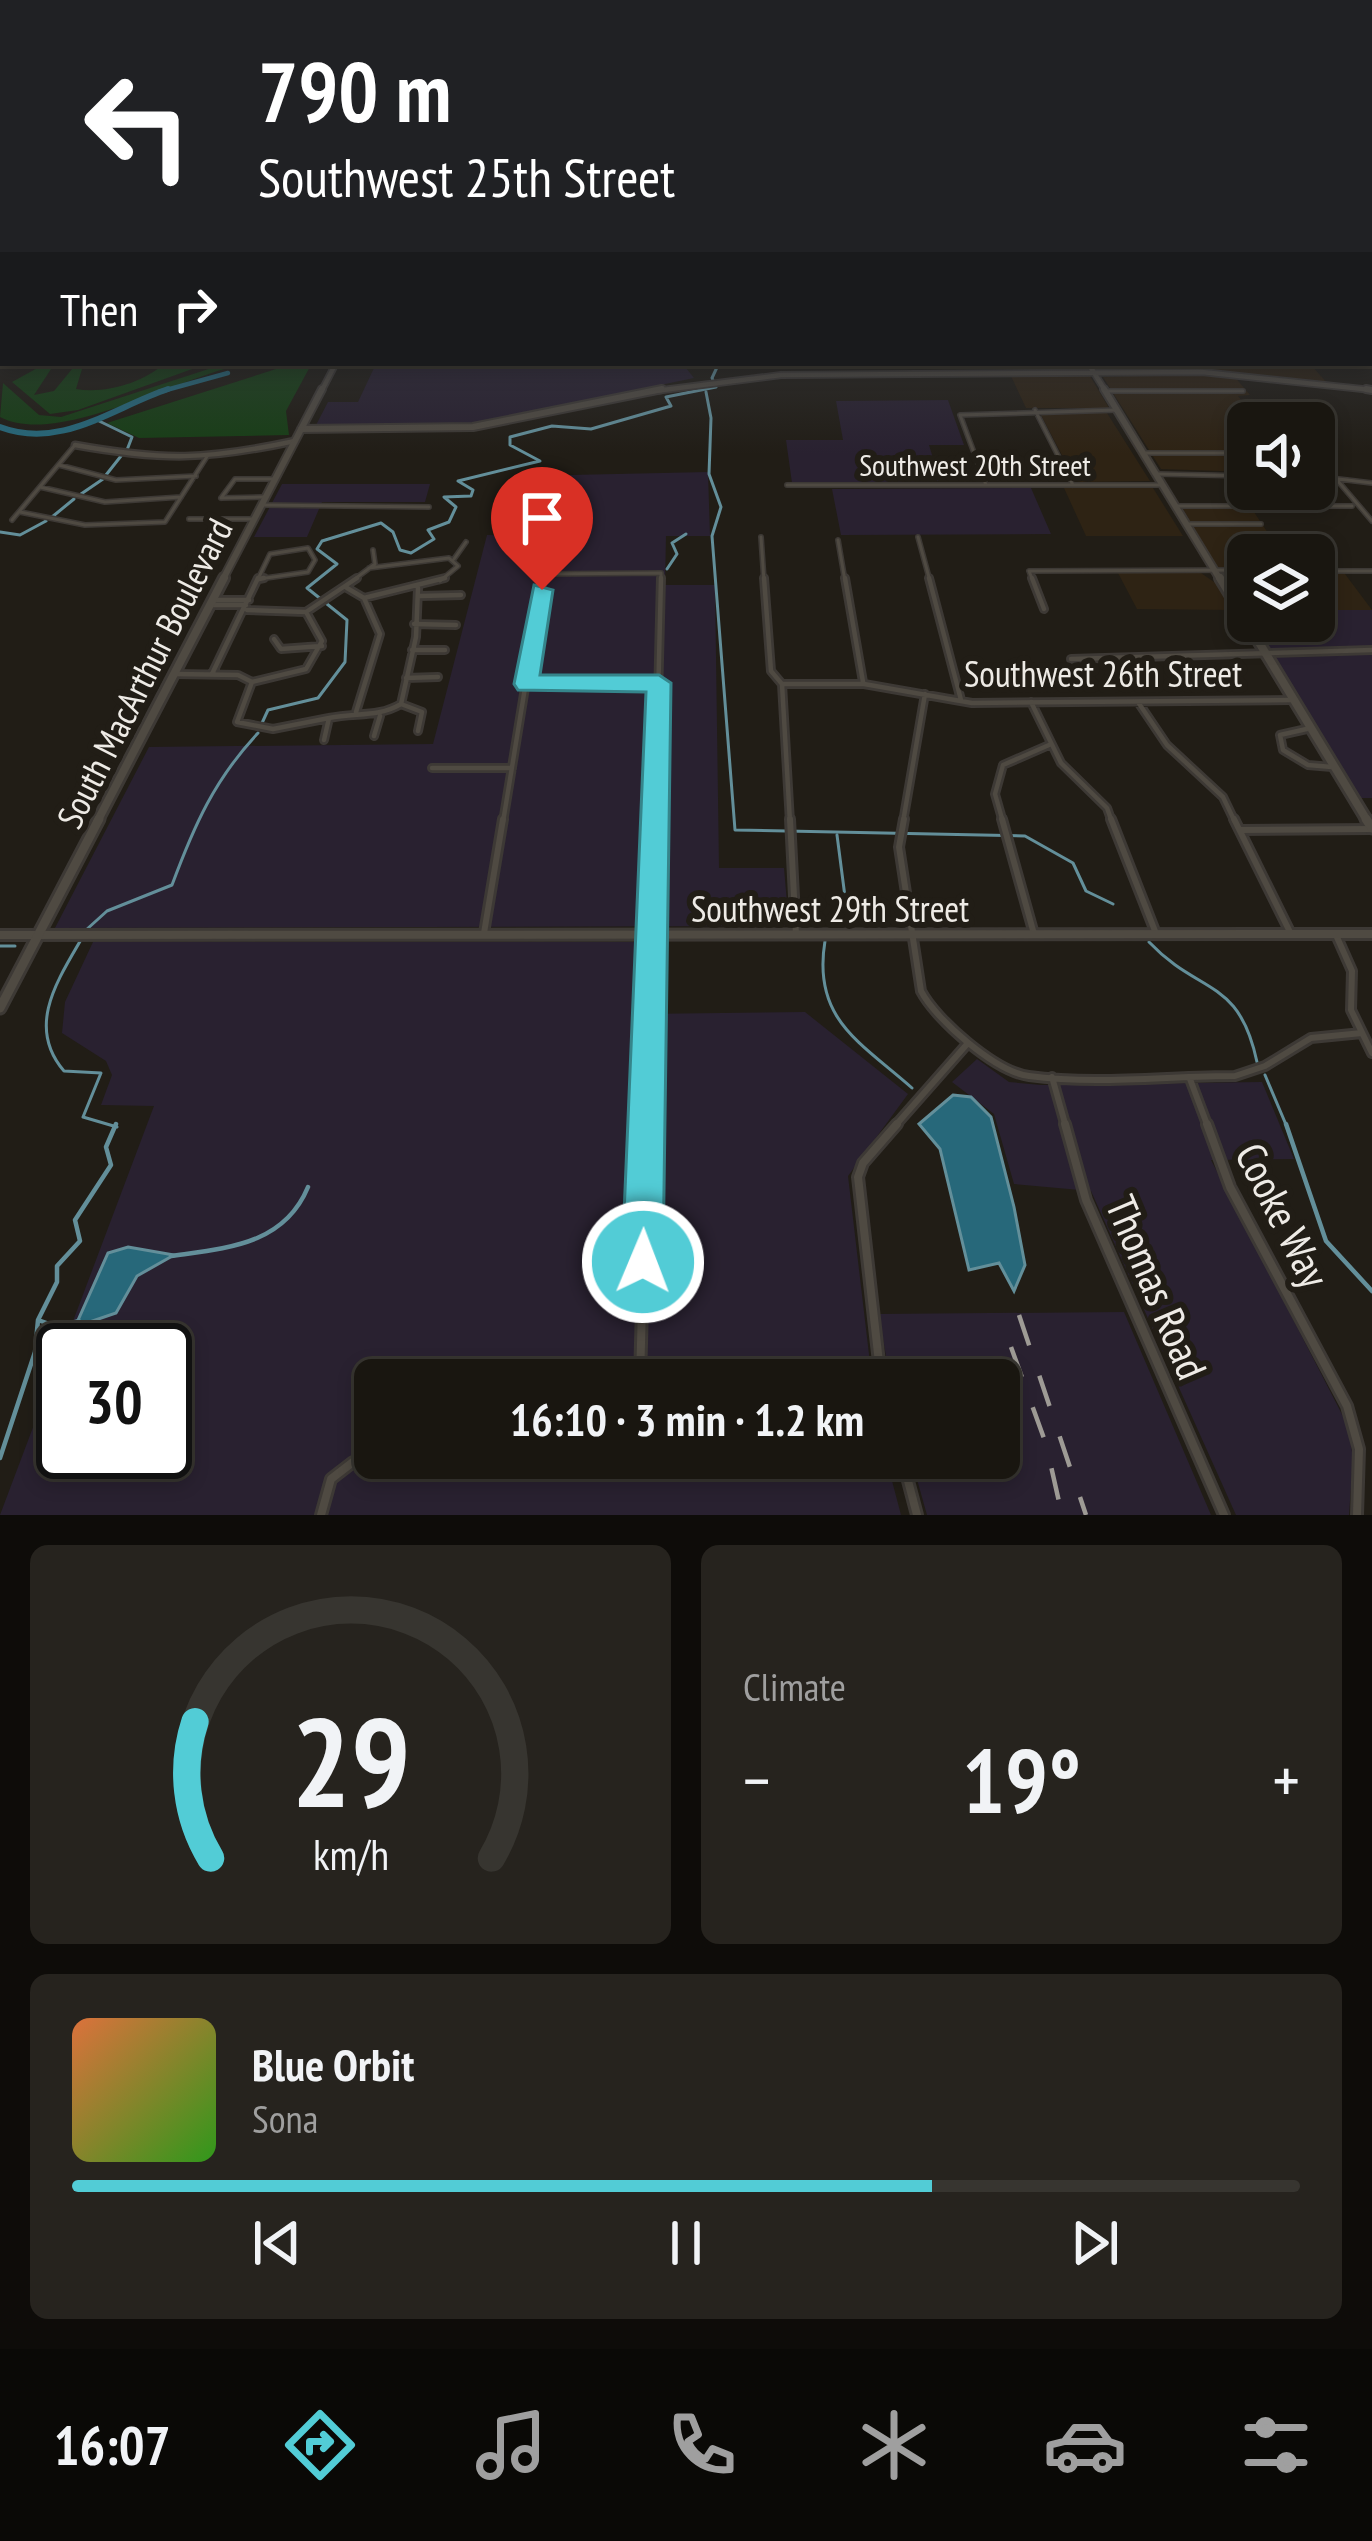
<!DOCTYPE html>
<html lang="en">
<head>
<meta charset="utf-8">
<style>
	:root { --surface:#191610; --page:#26231e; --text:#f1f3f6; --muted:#9f9f9f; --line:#373530; --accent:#52ccd6 }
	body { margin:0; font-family:"PT Sans Narrow",sans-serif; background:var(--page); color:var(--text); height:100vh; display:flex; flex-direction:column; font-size:45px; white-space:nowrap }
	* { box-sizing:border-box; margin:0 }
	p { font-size:39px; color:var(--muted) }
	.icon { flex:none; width:66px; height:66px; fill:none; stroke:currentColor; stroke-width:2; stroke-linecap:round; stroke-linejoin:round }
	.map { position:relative; height:1515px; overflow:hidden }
	.panel { display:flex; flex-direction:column; gap:30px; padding:30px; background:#0e0c09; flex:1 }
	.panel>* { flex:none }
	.hud { position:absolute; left:0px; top:0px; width:1374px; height:366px; box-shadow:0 6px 18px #0003,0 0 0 3px var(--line); background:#202124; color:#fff; overflow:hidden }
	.tools { position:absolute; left:1227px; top:402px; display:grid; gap:24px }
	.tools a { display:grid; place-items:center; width:108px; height:108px; border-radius:18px; background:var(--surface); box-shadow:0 6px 18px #0003,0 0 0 3px var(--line); font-size:60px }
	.speed { position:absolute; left:36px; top:1323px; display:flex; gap:24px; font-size:60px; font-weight:700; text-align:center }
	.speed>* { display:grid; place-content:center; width:156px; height:156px; border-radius:50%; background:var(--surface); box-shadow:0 6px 18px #0003,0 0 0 3px var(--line); line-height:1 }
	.speed .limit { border:6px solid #111; border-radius:18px; background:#fff; color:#111 }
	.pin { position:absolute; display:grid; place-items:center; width:102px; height:102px; color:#fff; margin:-123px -51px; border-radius:50% 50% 50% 0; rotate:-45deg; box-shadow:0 0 12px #0007 }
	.pin .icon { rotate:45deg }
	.me { position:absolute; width:132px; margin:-66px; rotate:1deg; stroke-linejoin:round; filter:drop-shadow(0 0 9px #0008) }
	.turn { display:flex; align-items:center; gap:42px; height:252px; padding:0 60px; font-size:54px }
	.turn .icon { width:156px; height:156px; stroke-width:2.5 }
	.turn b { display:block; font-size:84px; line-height:102px }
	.then { display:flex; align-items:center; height:114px; padding:0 60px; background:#0003; gap:24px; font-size:45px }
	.big { font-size:90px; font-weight:800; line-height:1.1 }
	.panel .tile { flex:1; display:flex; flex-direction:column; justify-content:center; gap:18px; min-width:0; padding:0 42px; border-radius:18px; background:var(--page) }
	.panel .dial { align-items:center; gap:0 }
	.dial svg { height:312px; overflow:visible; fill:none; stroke:var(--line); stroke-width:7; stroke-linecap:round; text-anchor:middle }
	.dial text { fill:var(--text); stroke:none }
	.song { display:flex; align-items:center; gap:36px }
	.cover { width:144px; height:144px; border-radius:18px; background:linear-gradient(135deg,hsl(20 70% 55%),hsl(110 70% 35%)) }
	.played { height:12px; border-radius:6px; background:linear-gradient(90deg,var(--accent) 70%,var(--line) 70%) }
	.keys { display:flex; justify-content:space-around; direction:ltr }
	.heat { display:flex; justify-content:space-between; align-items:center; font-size:66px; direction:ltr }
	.panel .tiles { flex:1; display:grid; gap:30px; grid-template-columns:1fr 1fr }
	.tile:last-child { grid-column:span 2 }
	.trip { position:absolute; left:354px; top:1359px; width:666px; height:120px; border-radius:18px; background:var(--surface); box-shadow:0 6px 18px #0003,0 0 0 3px var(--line); font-weight:800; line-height:120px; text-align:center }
	.tab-bar { display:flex; height:192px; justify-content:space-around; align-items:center; background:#0a0906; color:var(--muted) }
	.tab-bar .icon { width:84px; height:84px }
	.tab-bar .active { color:var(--accent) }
	.tab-bar b { font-size:54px; color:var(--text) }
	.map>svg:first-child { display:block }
	.commercial { fill:#2e2314 }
	.industrial { fill:#292130; fill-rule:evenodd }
	.green { fill:#183e16 }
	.water { fill:#27687a; stroke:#638f9a; stroke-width:3 }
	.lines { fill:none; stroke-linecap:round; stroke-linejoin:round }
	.stream-far1 { stroke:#638f9a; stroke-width:3 }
	.stream { stroke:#638f9a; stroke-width:4.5 }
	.river-far1 { stroke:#27687a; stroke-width:4.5 }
	.river { stroke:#27687a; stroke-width:6 }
	.minor-far3-casing { stroke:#3d3935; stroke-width:6 }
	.minor-far2-casing { stroke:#3d3935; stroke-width:10 }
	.minor-far1-casing { stroke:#3d3935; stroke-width:12 }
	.minor-casing { stroke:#3d3935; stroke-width:14 }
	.tertiary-far1-casing { stroke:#3d3935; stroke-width:9 }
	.tertiary-casing { stroke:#3d3935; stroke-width:14 }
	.secondary-far3-casing { stroke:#3d3935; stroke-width:8 }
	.secondary-far2-casing { stroke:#3d3935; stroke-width:10 }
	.secondary-far1-casing { stroke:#3d3935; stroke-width:14 }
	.secondary-casing { stroke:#3d3935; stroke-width:15 }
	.minor-far3 { stroke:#4f4a42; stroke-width:3 }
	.minor-far2 { stroke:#4f4a42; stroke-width:4.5 }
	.minor-far1 { stroke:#4f4a42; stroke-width:6 }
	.minor { stroke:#4f4a42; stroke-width:8 }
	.tertiary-far1 { stroke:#4f4a42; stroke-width:4.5 }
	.tertiary { stroke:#4f4a42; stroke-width:8 }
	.secondary-far3 { stroke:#4f4a42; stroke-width:4.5 }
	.secondary-far2 { stroke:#4f4a42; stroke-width:6 }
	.secondary-far1 { stroke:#4f4a42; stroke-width:8 }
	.secondary { stroke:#4f4a42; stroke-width:9 }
	.rail { stroke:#9e9b95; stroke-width:4.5; stroke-dasharray:32 32; stroke-linecap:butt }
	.route { fill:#52ccd6; stroke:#35858b; stroke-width:3 }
	.labels { text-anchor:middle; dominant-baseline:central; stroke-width:12; stroke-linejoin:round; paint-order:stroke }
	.far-street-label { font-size:30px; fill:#eeebe6; stroke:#211d16 }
	.street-label { font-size:36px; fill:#eeebe6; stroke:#211d16 }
	.near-street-label { font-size:42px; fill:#eeebe6; stroke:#211d16 }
</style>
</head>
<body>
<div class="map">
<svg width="1372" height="1515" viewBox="0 0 1372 1515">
	<rect width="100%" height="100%" fill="#211d16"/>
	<path class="commercial" d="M1099 363H1309L1330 386 1230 372 1103 369Z
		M1183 374 1234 376 1250 395 1238 396 1249 410 1237 411 1248 424V472L1161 469 1103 377Z
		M1011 376H1090L1109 408H1026Z
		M1040 413H1107L1150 481 1076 482Z
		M1064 488H1153L1183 536H1086Z
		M1183 509H1252L1272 539 1261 540 1271 555H1248V567H1217Z
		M1118 573H1201L1217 584 1233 610 1137 609Z
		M1314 574H1345L1372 610H1314Z"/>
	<path class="industrial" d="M405 363H682L694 378 467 425 315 427 328 402H358L374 368Z
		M948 400 964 445H929L940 481 792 483 786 440H843L836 401Z
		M708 472 710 536H666L665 585H715L719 868H784L789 926 55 928 149 747 433 744 487 535 561 536 570 475Z
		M282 484H430L425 502H322L307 537H254Z
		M1031 488 1051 534 841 535 832 489Z
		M1314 610H1372V798H1360L1252 621H1314Z
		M93 942H642L640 1014 805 1012 908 1094 848 1176 872 1380H375V1458H886L901 1515H0L154 1106 101 1105 112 1075 106 1061 62 1033 65 1002ZM63 1350H165V1452H63Z
		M977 1059 1009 1082 1041 1085 1262 1082 1294 1159 1211 1160 1348 1426 1353 1458 1349 1515H1236L1091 1191 1014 1184 994 1114 952 1082Z
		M1124 1312 1211 1515H927L911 1458H999V1380H890L879 1314Z"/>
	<path class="green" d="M31 363H55L34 395 54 391 77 363 82 369 76 389C105 394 143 383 165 363H209L78 410 50 414 12 382 41 366Z
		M227 363H249C183 374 59 448 0 417L3 383 39 415 61 417Z
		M295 363H312L286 411 289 435 139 438 107 423Z"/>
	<path class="water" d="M953 1095 971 1097 991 1117 1014 1207 1025 1265 1014 1291 999 1263 969 1270 940 1149 919 1124Z
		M128 1247 174 1255 137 1276 116 1313 75 1327 108 1253Z"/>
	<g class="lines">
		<path class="stream-far1" d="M706 392 711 418 709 474 721 507 712 536 735 830 1025 836 1073 863 1086 891 1113 904
			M97 420 132 437 127 450
			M106 475 121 456
			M81 494 103 479
			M52 517 74 499
			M0 532 20 535 46 521
			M667 569 677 554 672 543 686 534
			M262 723 268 710 318 698 345 662 347 620 307 588 337 564 317 549 322 541 381 523 393 532 400 550 411 553 434 539 428 530 449 522 456 507 444 497 471 496 473 490 458 481 540 461 510 445V437L552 426 591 429 671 406 666 397 716 387 712 378 719 363
			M837 835 848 920
			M86 930 107 911 172 885C194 826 214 780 258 733
			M82 938C57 981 26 1027 64 1071L101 1073 83 1117 117 1127
			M825 941C812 1019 860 1042 912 1088
			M1149 942C1199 995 1239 977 1257 1062
			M0 946H15
			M1265 1075 1287 1127"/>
		<path class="stream" d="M1286 1124 1326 1241 1372 1291
			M171 1256C227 1248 284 1245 308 1187
			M38 1320 58 1327 79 1321
			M0 1458 35 1352 38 1320 57 1282V1266L80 1241 75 1220 111 1165 106 1147 116 1124"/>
		<path class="river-far1" d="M159 392 228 373"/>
		<path class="river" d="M0 427C61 450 112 408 168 389"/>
		<g class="minor-far3-casing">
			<path id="minor-far3" d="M1105 391H1243
				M1035 410 1073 485
				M1146 453H1248
				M59 465 116 480 196 476
				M1158 474 1248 476
				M1314 476 1372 483
				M1337 480 1372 521
				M787 485H1163
				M986 485 960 415 1117 410
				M40 487 105 502 181 497
				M221 498 235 479H276
				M221 498 263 497
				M262 505 429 507
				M1177 506H1352
				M20 512 85 525 165 522 208 455
				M189 519H254
				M12 520 75 445
				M1187 524H1261
				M761 537 764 581
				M918 537 930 581
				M838 540 845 581
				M454 559 466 542
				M369 568 449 558 458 566 440 581
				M1314 571H1372
				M257 581 270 554 308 548 315 560 308 572 259 579
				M352 581 375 564 373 550
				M543 581 544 574 661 573V581
				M1033 581 1029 571 1248 570"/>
		</g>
		<g class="minor-far2-casing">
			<path id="minor-far2" d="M764 578 771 671 782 684H864L972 703 1293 700
				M845 578 863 682
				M929 578 961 700
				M1032 578 1044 609
				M259 579 264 578
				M347 588 364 598 380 634 356 712
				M420 596 461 595
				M364 598 445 578
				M213 600H249
				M210 605H246
				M247 610 306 612 322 641 306 669 252 682 237 722 273 729 329 718 324 740
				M306 612 357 578
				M414 624 456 625
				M274 639 281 649 322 646
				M412 650H445
				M1071 659 1372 650
				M176 674 238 675 252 682
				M212 674 258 578
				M406 678 438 677
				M527 684 659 683
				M782 684 790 822
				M1031 702 1061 763 1107 808 1112 822
				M1138 702 1167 745 1223 797 1235 822
				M401 704 416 637 418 588
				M401 704 422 712 418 731
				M329 718C356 712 377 718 401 704
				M1311 728 1280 735 1283 750 1308 765 1332 767
				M374 736 380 716
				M432 768H512
				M503 822 543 578
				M655 822 661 578
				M903 822 925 694
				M1003 822 995 794 1003 765 1049 745"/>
		</g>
		<g class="minor-far1-casing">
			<path id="minor-far1" d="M790 819 796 935
				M904 819 899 847 921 991C936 1020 996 1072 1029 1076 1095 1085 1168 1076 1235 1076L1265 1066 1311 1038 1362 1033
				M1002 819 1034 934
				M1111 819 1155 931
				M1234 819 1291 934
				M1241 830 1372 829
				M484 933 503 819
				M1336 935 1352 971 1351 1010 1372 1053
				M1052 1077 1066 1127
				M1190 1079 1208 1127
				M647 1127 655 819
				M894 1127 968 1043"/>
		</g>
		<g class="minor-casing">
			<path id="minor" d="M1065 1124 1086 1200 1224 1515
				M1207 1124 1230 1187 1347 1406 1359 1449 1357 1515
				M640 1380 647 1124
				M881 1380 858 1177 863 1163 897 1124
				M902 1458 917 1515
				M321 1515 331 1479 353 1462 623 1458"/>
		</g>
		<g class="tertiary-far1-casing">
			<path id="tertiary-far1" d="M75 445C164 461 206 460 295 441"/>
		</g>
		<g class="tertiary-casing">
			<path id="tertiary" d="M0 935 1372 934"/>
		</g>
		<g class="secondary-far3-casing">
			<path id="secondary-far3" d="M1088 363 1106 392
				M321 392 336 363
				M647 392 781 375 1202 372 1372 390"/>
		</g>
		<g class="secondary-far2-casing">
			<path id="secondary-far2" d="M1104 389 1221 581
				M1366 389 1372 390
				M301 429 473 427 662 389
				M222 581 322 389"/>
		</g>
		<g class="secondary-far1-casing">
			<path id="secondary-far1" d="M1220 578 1368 822
				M97 822 224 578"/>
		</g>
		<g class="secondary-casing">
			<path id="secondary" d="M1366 819 1372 828
				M0 1008 99 819"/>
		</g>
		<use href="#minor-far3" class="minor-far3"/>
		<use href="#minor-far2" class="minor-far2"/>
		<use href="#minor-far1" class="minor-far1"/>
		<use href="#minor" class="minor"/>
		<use href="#tertiary-far1" class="tertiary-far1"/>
		<use href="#tertiary" class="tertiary"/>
		<use href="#secondary-far3" class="secondary-far3"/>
		<use href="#secondary-far2" class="secondary-far2"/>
		<use href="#secondary-far1" class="secondary-far1"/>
		<use href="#secondary" class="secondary"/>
		<path class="rail" d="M1019 1315 1086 1515
			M1011 1347 1046 1444 1062 1515"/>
	</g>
	<linearGradient id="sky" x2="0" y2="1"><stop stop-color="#12100c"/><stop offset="0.53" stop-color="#3d4047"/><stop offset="1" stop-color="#3d4047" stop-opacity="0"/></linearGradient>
	<rect width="1372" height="454" fill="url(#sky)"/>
	<path class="route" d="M534 585 553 590 540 675H659L671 683 663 1262 657 1276 643 1282 628 1276 622 1262 646 692 518 690 514 684Z"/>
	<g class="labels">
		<g class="far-street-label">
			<text x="975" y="464">Southwest 20th Street</text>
		</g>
		<g class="street-label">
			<text transform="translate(144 673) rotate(-63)">South MacArthur Boulevard</text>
			<text x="1103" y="673">Southwest 26th Street</text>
			<text x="830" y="908">Southwest 29th Street</text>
		</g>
		<g class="near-street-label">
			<text transform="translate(1283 1215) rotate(63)">Cooke Way</text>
			<text transform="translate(1157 1287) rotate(67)">Thomas Road</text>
		</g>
	</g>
</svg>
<div class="tools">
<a><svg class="icon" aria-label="sound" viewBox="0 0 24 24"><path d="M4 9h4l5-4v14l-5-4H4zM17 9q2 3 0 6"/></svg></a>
<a><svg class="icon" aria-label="layers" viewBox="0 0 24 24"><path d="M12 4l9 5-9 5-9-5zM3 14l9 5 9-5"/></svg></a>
</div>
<div class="speed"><div class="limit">30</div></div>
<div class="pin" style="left:542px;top:590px;background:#d93025"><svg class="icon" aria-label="arrive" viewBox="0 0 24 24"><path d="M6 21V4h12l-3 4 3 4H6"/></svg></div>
<svg class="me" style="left:643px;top:1262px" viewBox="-20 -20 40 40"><circle r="17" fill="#52ccd6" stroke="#fff" stroke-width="3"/><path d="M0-11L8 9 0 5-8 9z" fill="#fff"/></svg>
<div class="trip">16:10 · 3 min · 1.2 km</div>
<div class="hud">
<div class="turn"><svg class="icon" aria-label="left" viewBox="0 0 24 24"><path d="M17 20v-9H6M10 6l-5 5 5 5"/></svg><div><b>790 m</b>Southwest 25th Street</div></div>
<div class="then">Then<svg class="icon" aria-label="right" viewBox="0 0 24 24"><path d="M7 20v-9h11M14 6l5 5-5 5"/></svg></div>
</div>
</div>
<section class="panel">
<div class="tiles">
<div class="tile dial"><svg viewBox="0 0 100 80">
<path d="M14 69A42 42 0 1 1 86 69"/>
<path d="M14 69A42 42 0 0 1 10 34" stroke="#52ccd6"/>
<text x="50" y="56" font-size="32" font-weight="700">29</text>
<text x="50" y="72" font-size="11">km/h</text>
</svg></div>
<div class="tile"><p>Climate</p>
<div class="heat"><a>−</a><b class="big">19°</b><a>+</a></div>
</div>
<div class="tile">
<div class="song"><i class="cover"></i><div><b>Blue Orbit</b><p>Sona</p></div></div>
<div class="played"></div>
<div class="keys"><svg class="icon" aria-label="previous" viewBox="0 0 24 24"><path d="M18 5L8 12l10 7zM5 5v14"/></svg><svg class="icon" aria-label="pause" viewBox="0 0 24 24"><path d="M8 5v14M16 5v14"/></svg><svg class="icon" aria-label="next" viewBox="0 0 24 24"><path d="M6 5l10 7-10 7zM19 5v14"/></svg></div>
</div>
</div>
</section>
<nav class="tab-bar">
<b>16:07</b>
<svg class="icon active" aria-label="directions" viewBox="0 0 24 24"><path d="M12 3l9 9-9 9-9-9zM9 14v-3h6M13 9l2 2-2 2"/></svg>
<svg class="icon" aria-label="music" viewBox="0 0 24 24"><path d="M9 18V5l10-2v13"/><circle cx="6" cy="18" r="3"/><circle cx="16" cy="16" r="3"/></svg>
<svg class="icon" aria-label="phone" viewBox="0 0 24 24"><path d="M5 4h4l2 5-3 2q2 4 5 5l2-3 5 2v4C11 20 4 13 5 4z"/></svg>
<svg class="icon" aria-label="climate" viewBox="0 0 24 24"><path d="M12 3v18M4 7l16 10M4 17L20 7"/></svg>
<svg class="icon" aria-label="car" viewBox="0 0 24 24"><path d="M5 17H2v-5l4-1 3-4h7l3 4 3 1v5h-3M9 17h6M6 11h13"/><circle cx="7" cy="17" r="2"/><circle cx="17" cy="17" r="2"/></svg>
<svg class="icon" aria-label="filters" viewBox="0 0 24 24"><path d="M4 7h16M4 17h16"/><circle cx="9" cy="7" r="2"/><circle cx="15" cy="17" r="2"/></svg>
</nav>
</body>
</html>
